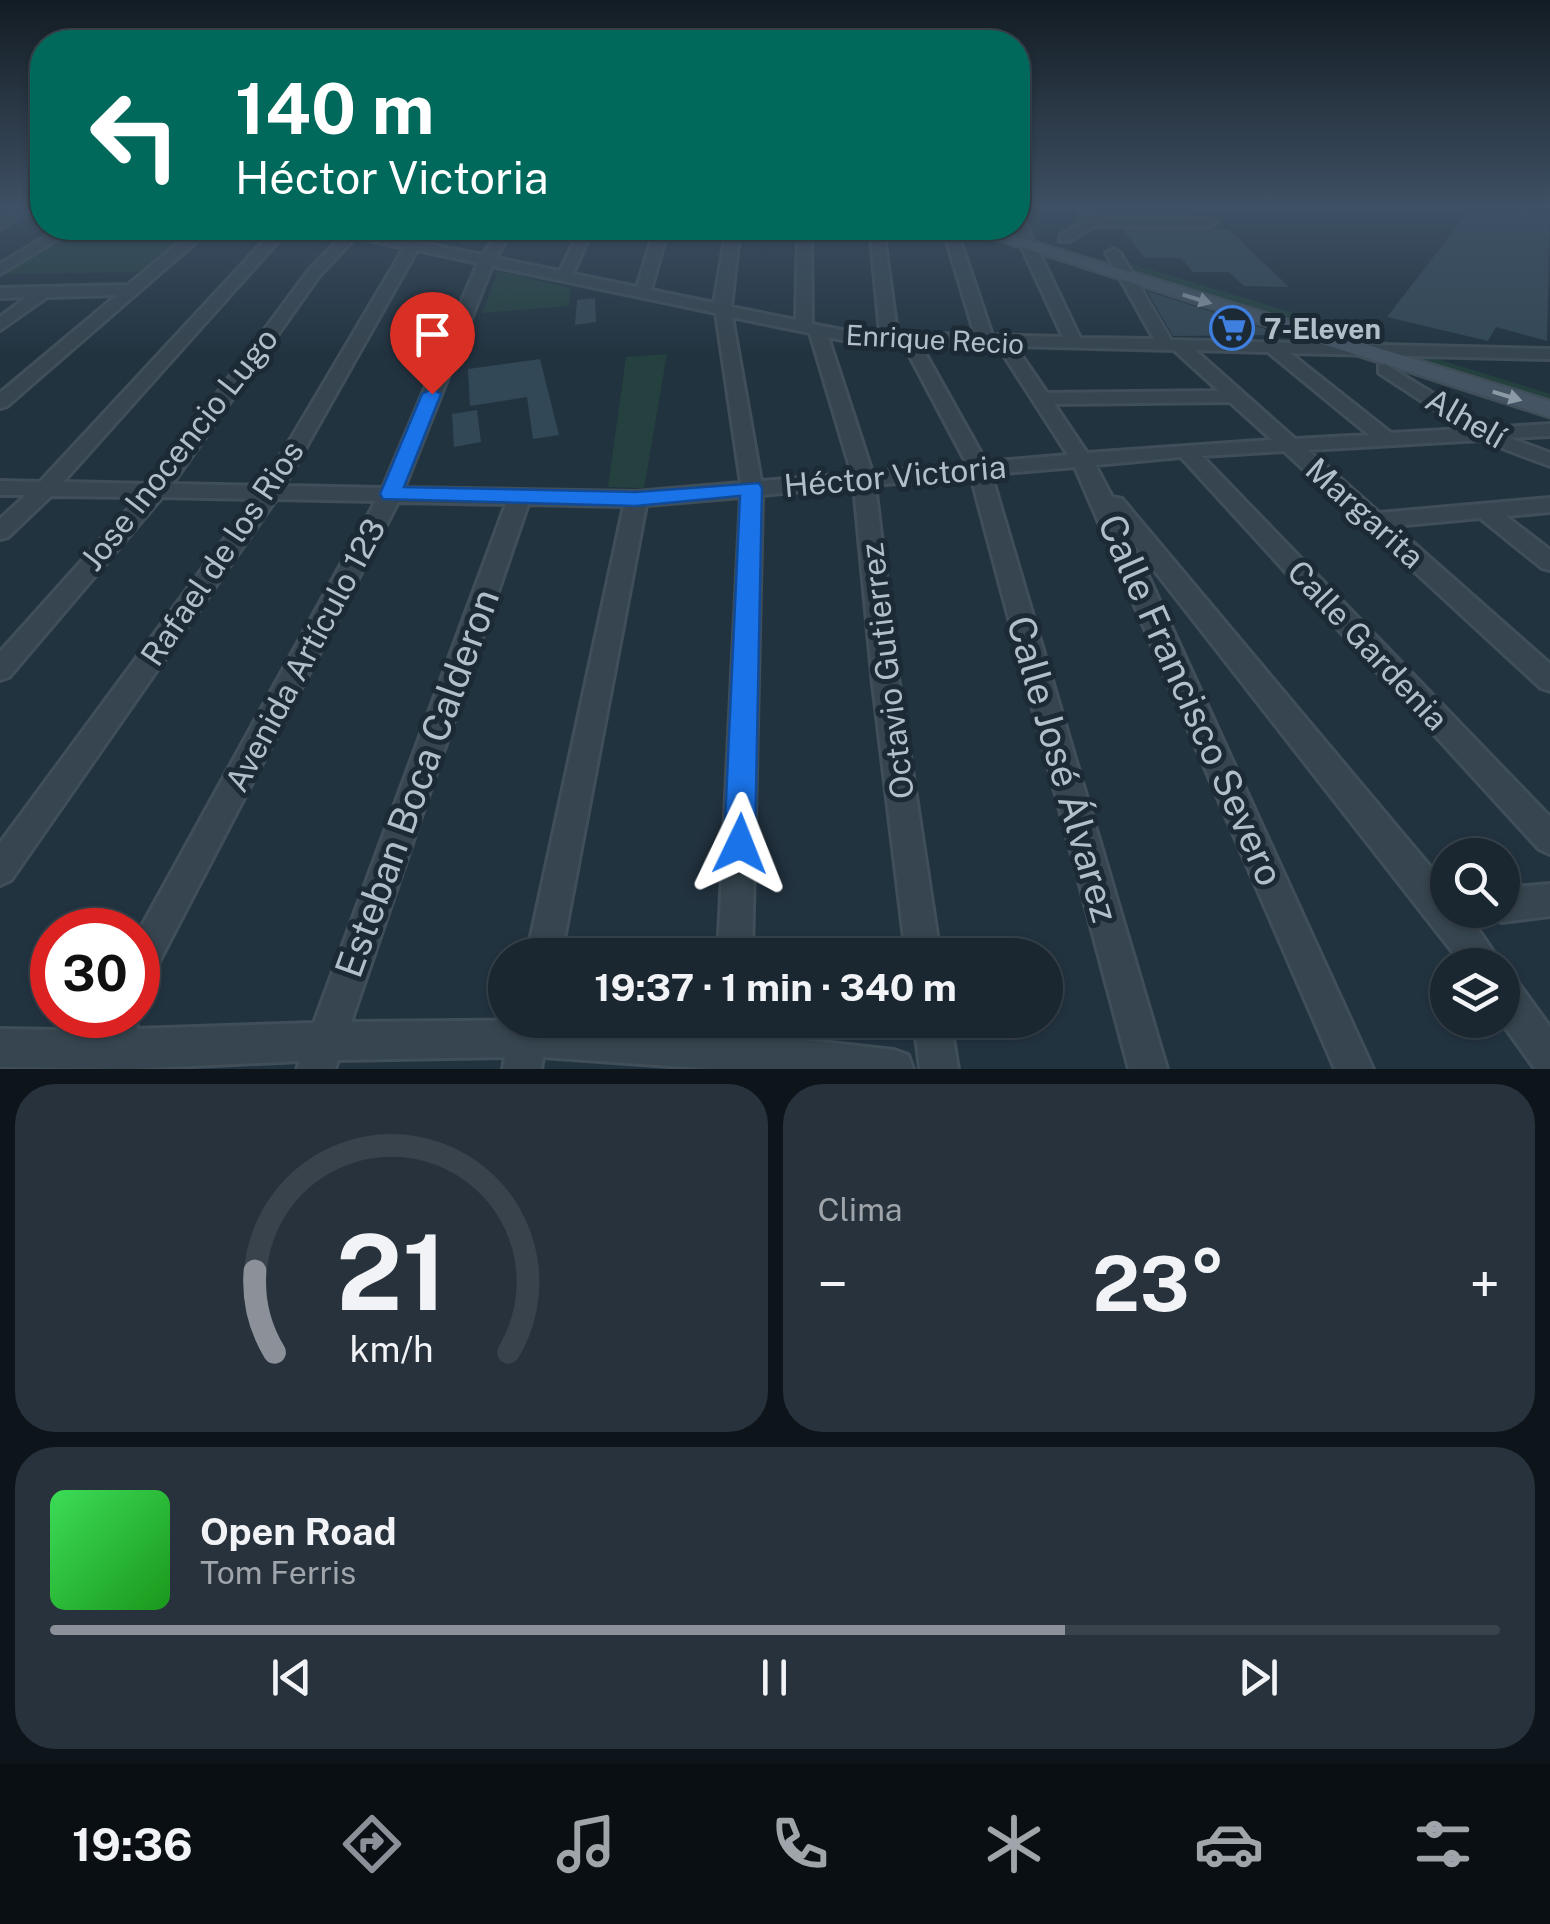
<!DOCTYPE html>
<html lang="es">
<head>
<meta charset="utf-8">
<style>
	:root { --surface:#1a2630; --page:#27323c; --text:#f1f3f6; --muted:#9fa5ab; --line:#38434c; --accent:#8c9099 }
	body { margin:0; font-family:"Public Sans",sans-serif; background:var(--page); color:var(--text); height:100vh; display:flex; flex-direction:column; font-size:38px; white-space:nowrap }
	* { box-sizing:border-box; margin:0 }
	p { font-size:32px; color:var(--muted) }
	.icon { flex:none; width:55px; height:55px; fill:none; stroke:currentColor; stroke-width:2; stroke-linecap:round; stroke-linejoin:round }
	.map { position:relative; height:1069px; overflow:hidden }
	.side { display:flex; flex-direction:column; gap:15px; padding:15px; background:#0e151a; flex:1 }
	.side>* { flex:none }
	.banner { position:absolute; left:30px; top:30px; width:1000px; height:210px; border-radius:40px; box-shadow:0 2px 8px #0004,0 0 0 2px var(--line); background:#00695c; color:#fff; overflow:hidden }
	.fabs { position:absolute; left:1430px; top:838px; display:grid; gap:20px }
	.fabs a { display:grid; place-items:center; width:90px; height:90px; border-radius:50%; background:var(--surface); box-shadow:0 2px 8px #0004,0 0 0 2px var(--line); font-size:50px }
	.speed { position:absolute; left:30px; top:908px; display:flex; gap:20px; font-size:50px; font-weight:700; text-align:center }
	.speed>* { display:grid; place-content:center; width:130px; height:130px; border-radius:50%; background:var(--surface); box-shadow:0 2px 8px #0004,0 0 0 2px var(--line); line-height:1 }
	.speed .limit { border:15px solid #d22; background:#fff; color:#111 }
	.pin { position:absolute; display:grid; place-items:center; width:85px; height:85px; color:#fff; margin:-102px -42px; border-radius:50% 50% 50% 0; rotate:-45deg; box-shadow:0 0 10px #0007 }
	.pin .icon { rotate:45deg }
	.me { position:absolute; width:110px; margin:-55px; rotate:2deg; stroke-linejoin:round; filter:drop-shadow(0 0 8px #0008) }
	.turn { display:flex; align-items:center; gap:35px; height:210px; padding:0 40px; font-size:45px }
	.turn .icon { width:130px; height:130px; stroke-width:2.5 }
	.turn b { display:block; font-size:70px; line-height:85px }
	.big { font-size:75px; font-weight:700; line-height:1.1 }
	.side .card { flex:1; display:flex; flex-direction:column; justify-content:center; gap:15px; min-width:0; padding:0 35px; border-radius:40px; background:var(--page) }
	.side .dial { align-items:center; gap:0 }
	.dial svg { height:260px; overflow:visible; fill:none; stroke:var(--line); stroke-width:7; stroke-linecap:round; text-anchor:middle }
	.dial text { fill:var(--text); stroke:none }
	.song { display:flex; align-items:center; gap:30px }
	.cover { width:120px; height:120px; border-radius:15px; background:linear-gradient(135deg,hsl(130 70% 55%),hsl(120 70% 35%)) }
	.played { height:10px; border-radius:5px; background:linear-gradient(90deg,var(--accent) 70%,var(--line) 70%) }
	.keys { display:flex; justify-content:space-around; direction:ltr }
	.heat { display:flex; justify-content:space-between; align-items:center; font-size:55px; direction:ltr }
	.side .tiles { flex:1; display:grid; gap:15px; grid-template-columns:1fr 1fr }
	.card:last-child { grid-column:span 2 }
	.trip { position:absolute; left:488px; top:938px; width:575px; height:100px; border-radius:50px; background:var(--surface); box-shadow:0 2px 8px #0004,0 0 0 2px var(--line); font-weight:700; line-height:100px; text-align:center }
	.dock { display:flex; height:160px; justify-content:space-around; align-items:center; background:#0a0f13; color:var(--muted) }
	.dock .icon { width:70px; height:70px }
	.dock .on { color:var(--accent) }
	.dock b { font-size:45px; color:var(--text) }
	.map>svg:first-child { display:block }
	.green { fill:#24413f }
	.building { fill:#334856 }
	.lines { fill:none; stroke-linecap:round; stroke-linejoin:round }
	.street-casing { stroke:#3f4e58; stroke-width:6 }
	.secondary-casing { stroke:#3f4e58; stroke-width:5 }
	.street { fill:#36454f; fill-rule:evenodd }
	.secondary { fill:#445463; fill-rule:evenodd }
	.oneway { fill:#8c9aa6 }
	.route { fill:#1a73e8; stroke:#114b97; stroke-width:2.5 }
	.labels { text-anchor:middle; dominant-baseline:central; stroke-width:10; stroke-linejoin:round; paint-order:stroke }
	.far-poi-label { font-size:28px; font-weight:bold; fill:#b2bfca; stroke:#1b2a34; text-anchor:start }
	.far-street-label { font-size:28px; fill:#b2bfca; stroke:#1b2a34 }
	.street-label { font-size:32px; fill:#b2bfca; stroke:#1b2a34 }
	.near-street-label { font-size:38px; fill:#b2bfca; stroke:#1b2a34 }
</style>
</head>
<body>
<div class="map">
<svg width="1550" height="1069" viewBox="0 0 1550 1069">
	<rect width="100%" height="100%" fill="#223340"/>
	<path class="green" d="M78 228H197L144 272 3 274Z
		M1116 259 1406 347 1352 345 1125 274Z
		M498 271 571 288 569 306 482 313Z
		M667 354 644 488 608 487 626 357Z
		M1408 358 1437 359 1550 394V404Z"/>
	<path class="building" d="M1483 205H1550L1547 341 1496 327 1488 341 1387 317 1473 206 1483 208Z
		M1228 229 1289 287 1244 286 1229 272H1193L1181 258H1144L1123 230Z
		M1147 291 1274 332 1273 335 1173 336Z
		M595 298 596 322 575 325 577 300Z
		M540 359 559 435 533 439 527 397 470 406 468 369Z
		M477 410 481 442 454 447 452 414Z"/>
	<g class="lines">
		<g class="street-casing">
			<path id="street" d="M25 205H41L0 229V219Z
				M1075 205H1088L1096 218 1209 219 1216 223 1209 227 1095 226 1070 241H1060V235L1085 221Z
				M1018 219 1025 223 1080 338 1154 339 1106 253 1113 249 1120 253 1171 340 1550 349V359L1290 353 1391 433 1465 429 1379 373V365L1385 364 1489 428 1550 424V436L1510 438 1550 453V466L1481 440 1308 450 1379 513 1550 498V512L1506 516 1550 550V570L1542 568 1480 518 1394 526 1550 664V691L1541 688 1284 451 1202 456 1550 817V854L1539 849 1181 457 1095 465 1112 497 1122 499 1448 888V910H1465L1502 965H1463L1133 543 1373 1069H1335L1075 467 991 474 1167 1069H1129L971 476 875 485 899 684 940 955H906L873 684 854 486 762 495 752 955H718L741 497 646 505 561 955H527L624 506 528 504 351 1022 569 1020 714 1031 715 1020H751V1034L894 1050 908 1055 913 1069H712L543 1057 541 1069H503L505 1057 338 1060 335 1069H297L300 1061 130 1069 0 1067V1029L63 1030 79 1015H136L137 1029 314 1023 506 504 398 502 150 979 138 984V933L376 501 276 499 11 880 0 885V843L254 499 162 497 9 677 0 680V652L139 497 51 496 8 537 0 539V519L26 495H0V481L40 482 276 228H290L63 482 150 484 309 270 343 235 325 228H363L362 230 410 240 421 228H434L422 243 483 255 501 228H513L496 258 560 271 581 228H593L573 274 637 287 655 228H668L651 290 714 303 727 228H740L731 307 796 320 798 228H811L812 324 852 332 880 333 870 228H883L897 333 975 335 943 228H956L992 335 1063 337 1013 228H1018ZM356 237 404 248 263 486 172 484 319 276ZM417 250 478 263 383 488 284 486ZM492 266 716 313 741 483 636 492 404 488ZM732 317 810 333 852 474 761 481ZM828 337 852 342 903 343 967 464 872 472ZM920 344 998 346 1068 455 986 462ZM1015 346 1174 350 1219 391 1047 393ZM1195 350 1268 352 1369 435 1295 439ZM1230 402 1272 440 1087 453 1054 404Z
				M60 228H76L0 274V264Z
				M197 228H212L7 406 0 408V393L117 295 47 297 0 330V317L27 297 0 298V288L128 285Z
				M1550 884V916L1502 922 1490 917 1487 910H1502V888Z
				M1502 974 1515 979 1550 1027V1069H1535L1500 1020Z
				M914 1020H950L958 1069H920Z"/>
		</g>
		<g class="secondary-casing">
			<path id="secondary" d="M962 228H988L1550 401V417Z"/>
		</g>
		<use href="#street" class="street"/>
		<use href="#secondary" class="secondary"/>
	</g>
	<defs><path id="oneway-solid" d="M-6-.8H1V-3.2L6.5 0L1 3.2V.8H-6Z" transform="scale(2.5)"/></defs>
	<g class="oneway">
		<use href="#oneway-solid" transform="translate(1197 299) rotate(17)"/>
		<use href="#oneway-solid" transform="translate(1507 396) rotate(17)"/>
	</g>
	<linearGradient id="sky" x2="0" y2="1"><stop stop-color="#131c23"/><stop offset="0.58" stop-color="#3e5064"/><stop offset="1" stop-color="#3e5064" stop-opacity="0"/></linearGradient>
	<rect width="1550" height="355" fill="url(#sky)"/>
	<path class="route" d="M432 389 441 394 404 487 636 492 759 483 762 488 755 844 751 855 740 859 728 855 724 844 740 496 636 506 383 499 380 494 422 394Z"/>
	<defs>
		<g id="supermarket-ring" transform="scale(2.25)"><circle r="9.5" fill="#1b2a34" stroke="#3f7fe0" stroke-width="1.5"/><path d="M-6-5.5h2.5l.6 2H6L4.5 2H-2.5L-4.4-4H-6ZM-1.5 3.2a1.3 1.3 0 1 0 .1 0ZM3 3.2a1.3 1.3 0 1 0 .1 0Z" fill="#3f7fe0"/></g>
	</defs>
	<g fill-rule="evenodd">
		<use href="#supermarket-ring" x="1232" y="328"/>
	</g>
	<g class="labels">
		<g class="far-poi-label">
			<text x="1264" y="328">7-Eleven</text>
		</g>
		<g class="far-street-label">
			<text transform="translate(935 339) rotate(3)">Enrique Recio</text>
		</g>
		<g class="street-label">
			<text transform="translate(1466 418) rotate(30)">Alhelí</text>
			<text transform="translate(179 449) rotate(-52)">Jose Inocencio Lugo</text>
			<text transform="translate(895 476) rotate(-5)">Héctor Victoria</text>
			<text transform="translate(1365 513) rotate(42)">Margarita</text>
			<text transform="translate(222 553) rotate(-56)">Rafael de los Rios</text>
			<text transform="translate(1368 645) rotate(47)">Calle Gardenia</text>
			<text transform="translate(305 655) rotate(-62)">Avenida Artículo 123</text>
			<text transform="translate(887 671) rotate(-97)">Octavio Gutierrez</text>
		</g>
		<g class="near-street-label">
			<text transform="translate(1191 700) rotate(66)">Calle Francisco Severo</text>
			<text transform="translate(1063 769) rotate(74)">Calle José Álvarez</text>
			<text transform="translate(417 783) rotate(-70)">Esteban Boca Calderon</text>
		</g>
	</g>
</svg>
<div class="fabs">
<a><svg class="icon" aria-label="search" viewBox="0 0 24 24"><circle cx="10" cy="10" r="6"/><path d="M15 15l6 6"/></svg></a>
<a><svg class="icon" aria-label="layers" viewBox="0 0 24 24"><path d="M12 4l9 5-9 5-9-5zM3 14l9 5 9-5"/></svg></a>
</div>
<div class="speed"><div class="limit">30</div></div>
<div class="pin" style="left:432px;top:394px;background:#d93025"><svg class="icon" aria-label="arrive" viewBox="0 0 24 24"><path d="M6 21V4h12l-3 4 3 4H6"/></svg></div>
<svg class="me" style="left:740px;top:844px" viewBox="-20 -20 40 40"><path d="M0-17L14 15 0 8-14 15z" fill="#1a73e8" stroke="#fff" stroke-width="4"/></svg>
<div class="trip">19:37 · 1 min · 340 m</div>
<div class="banner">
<div class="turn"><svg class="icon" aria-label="left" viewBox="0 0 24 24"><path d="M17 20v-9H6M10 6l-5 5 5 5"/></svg><div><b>140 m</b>Héctor Victoria</div></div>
</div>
</div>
<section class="side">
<div class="tiles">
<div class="card dial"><svg viewBox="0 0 100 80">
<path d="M14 69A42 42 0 1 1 86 69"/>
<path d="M14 69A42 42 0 0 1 8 44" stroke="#8c9099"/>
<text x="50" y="56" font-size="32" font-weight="700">21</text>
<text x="50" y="72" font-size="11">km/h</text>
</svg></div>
<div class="card"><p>Clima</p>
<div class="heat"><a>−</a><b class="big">23°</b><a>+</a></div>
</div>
<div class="card">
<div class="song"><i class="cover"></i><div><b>Open Road</b><p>Tom Ferris</p></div></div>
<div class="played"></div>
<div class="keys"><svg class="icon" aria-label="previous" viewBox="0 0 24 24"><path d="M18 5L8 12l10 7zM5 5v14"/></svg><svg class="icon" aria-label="pause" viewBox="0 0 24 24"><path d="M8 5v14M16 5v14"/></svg><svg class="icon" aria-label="next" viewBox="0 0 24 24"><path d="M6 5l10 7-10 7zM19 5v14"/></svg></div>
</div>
</div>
</section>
<nav class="dock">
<b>19:36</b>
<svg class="icon on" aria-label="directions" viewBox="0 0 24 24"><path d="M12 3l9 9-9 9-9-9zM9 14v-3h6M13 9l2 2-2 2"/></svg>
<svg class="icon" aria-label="music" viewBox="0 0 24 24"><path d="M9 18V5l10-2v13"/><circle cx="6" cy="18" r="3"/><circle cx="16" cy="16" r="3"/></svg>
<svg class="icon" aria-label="phone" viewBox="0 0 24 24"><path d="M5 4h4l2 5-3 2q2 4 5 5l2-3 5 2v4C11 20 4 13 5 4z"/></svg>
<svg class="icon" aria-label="climate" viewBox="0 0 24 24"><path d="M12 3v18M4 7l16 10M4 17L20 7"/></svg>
<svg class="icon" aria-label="car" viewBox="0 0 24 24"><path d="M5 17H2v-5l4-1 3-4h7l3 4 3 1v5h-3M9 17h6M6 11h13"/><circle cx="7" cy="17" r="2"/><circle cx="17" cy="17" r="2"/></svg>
<svg class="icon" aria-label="filters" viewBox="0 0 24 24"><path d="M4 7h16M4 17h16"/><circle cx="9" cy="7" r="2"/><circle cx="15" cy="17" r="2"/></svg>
</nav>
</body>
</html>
